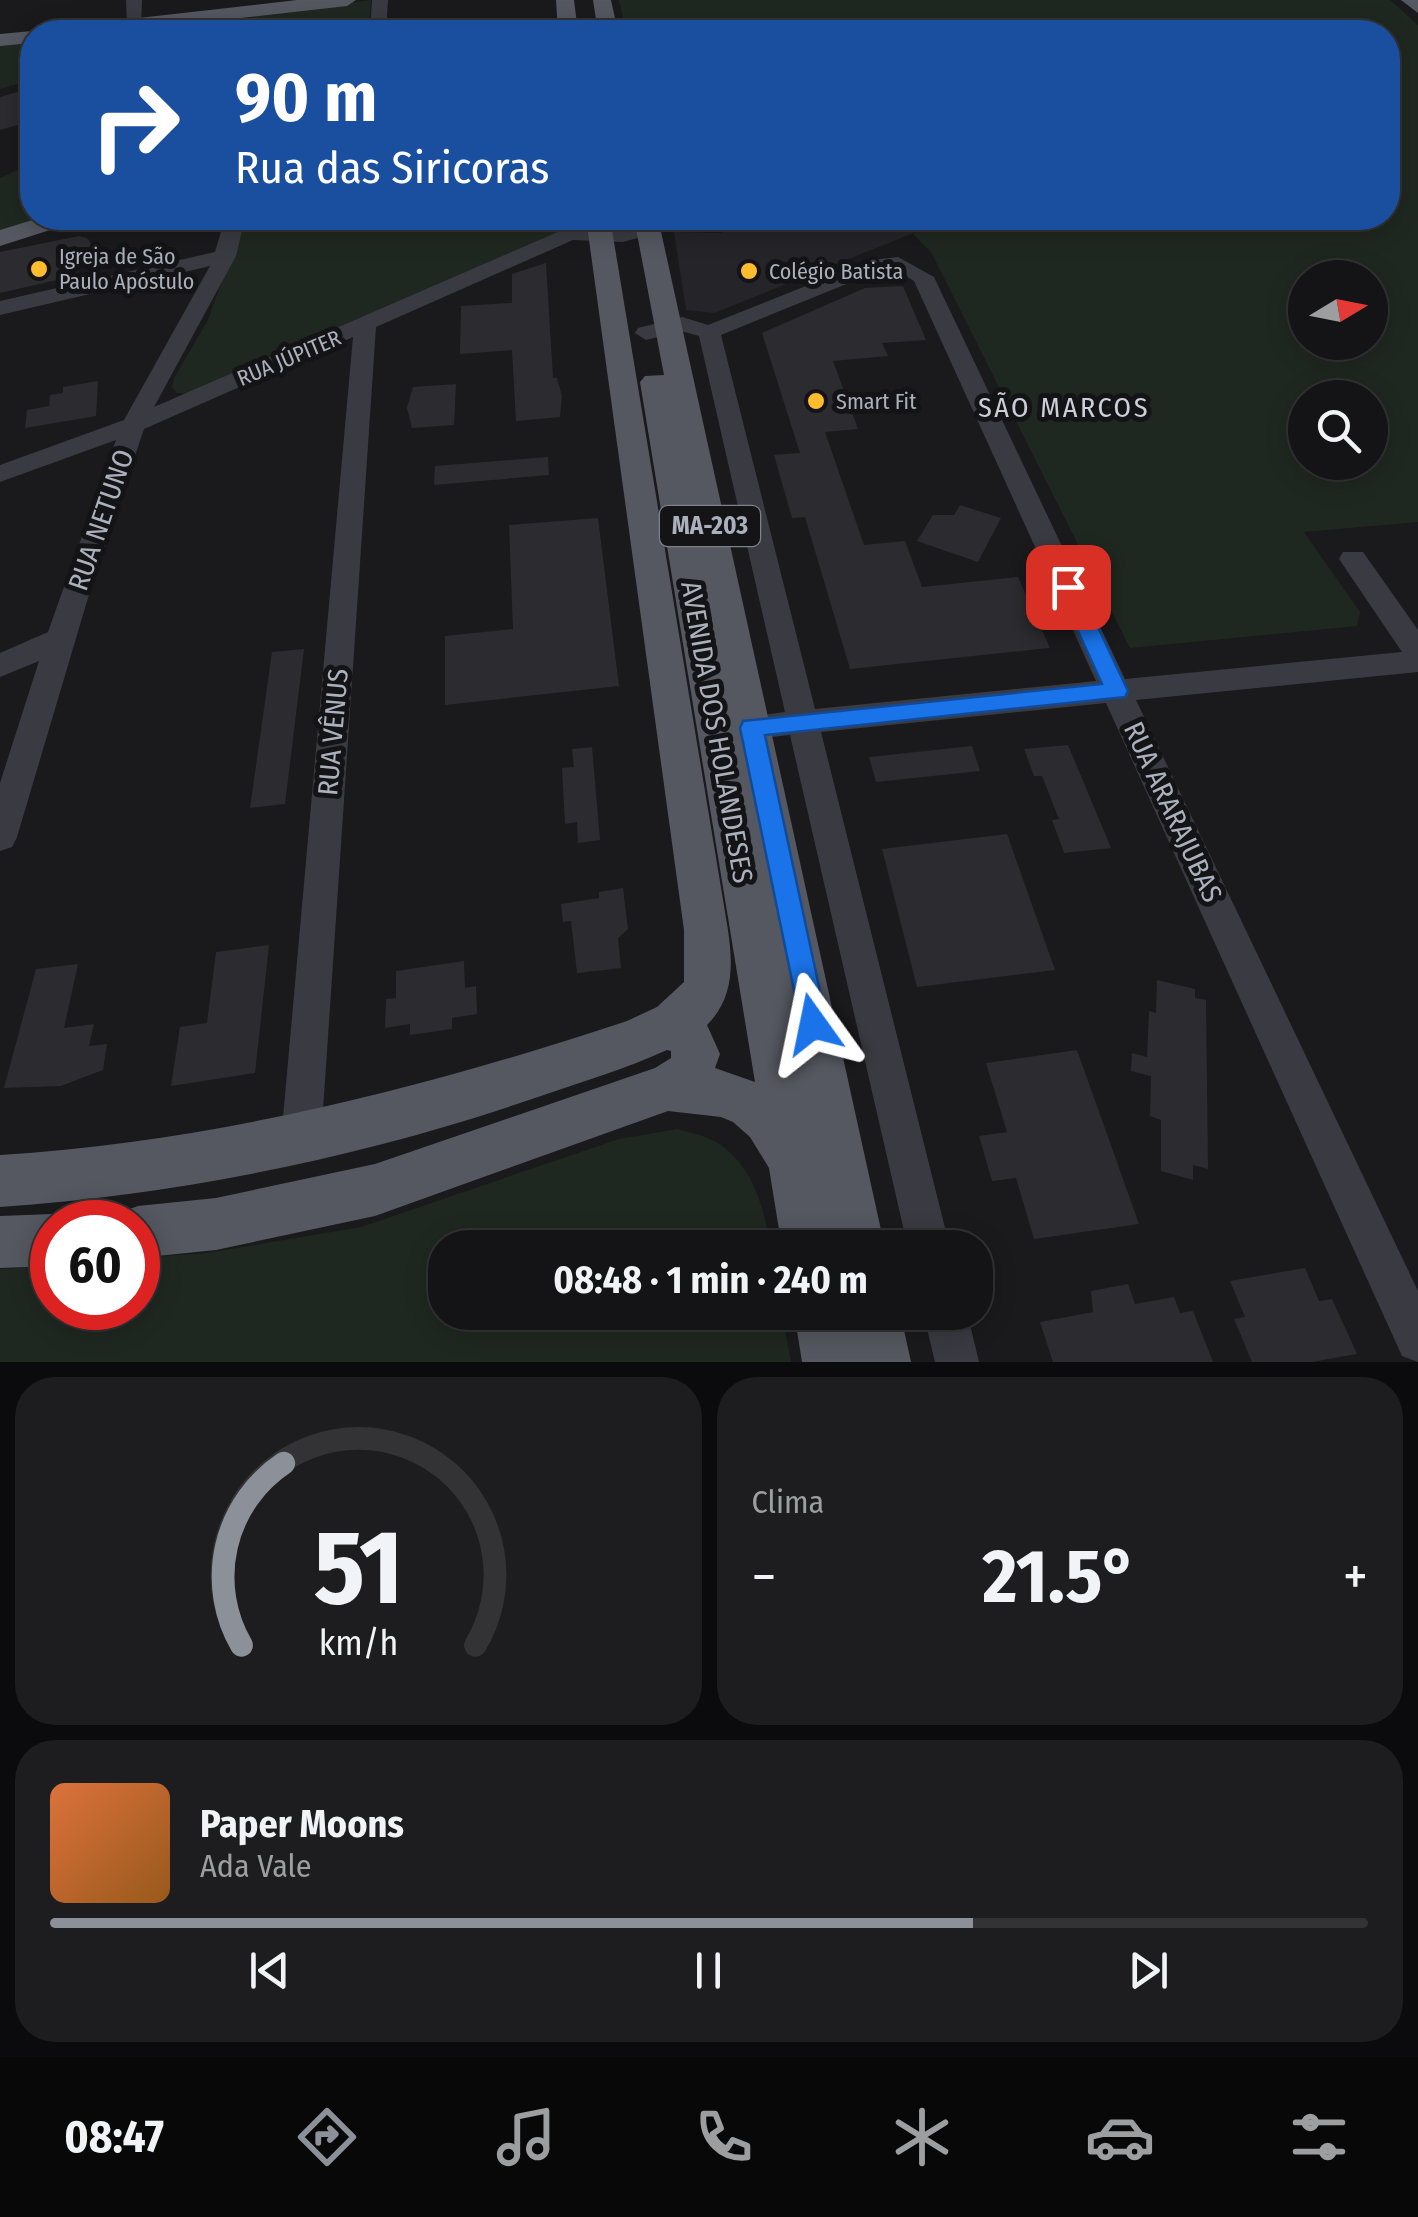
<!DOCTYPE html>
<html lang="pt">
<head>
<meta charset="utf-8">
<style>
	:root { --surface:#141315; --page:#1d1c1e; --text:#f1f3f6; --muted:#9d9ea0; --line:#333234; --accent:#8c9099 }
	body { margin:0; font-family:"Fira Sans Condensed",sans-serif; background:var(--page); color:var(--text); height:100vh; display:flex; flex-direction:column; font-size:38px; white-space:nowrap }
	* { box-sizing:border-box; margin:0 }
	p { font-size:32px; color:var(--muted) }
	.icon { flex:none; width:55px; height:55px; fill:none; stroke:currentColor; stroke-width:2; stroke-linecap:round; stroke-linejoin:round }
	.map { position:relative; height:1362px; overflow:hidden }
	.details { display:flex; flex-direction:column; gap:15px; padding:15px; background:#0b0a0c; flex:1 }
	.details>* { flex:none }
	.top-card { position:absolute; left:20px; top:20px; width:1380px; height:210px; border-radius:40px; box-shadow:0 5px 25px #0003,0 0 0 2px var(--line); background:#1a4fa0; color:#fff; overflow:hidden }
	.needle { width:65px; rotate:80deg }
	.tools { position:absolute; left:1288px; top:260px; display:grid; gap:20px }
	.tools a { display:grid; place-items:center; width:100px; height:100px; border-radius:50%; background:var(--surface); box-shadow:0 5px 25px #0003,0 0 0 2px var(--line); font-size:50px }
	.speed { position:absolute; left:30px; top:1200px; display:flex; gap:20px; font-size:50px; font-weight:700; text-align:center }
	.speed>* { display:grid; place-content:center; width:130px; height:130px; border-radius:50%; background:var(--surface); box-shadow:0 5px 25px #0003,0 0 0 2px var(--line); line-height:1 }
	.speed .limit { border:15px solid #d22; background:#fff; color:#111 }
	.pin { position:absolute; display:grid; place-items:center; width:85px; height:85px; color:#fff; margin:-42px; border-radius:20px; box-shadow:0 5px 15px #0006 }
	.me { position:absolute; width:110px; margin:-55px; rotate:348deg; stroke-linejoin:round; filter:drop-shadow(0 0 8px #0008) }
	.turn { display:flex; align-items:center; gap:35px; height:210px; padding:0 50px; font-size:45px }
	.turn .icon { width:130px; height:130px; stroke-width:2.5 }
	.turn b { display:block; font-size:70px; line-height:85px }
	.big { font-size:75px; font-weight:700; line-height:1.1 }
	.details .card { flex:1; display:flex; flex-direction:column; justify-content:center; gap:15px; min-width:0; padding:0 35px; border-radius:40px; background:var(--page) }
	.details .dial { align-items:center; gap:0 }
	.dial svg { height:260px; overflow:visible; fill:none; stroke:var(--line); stroke-width:7; stroke-linecap:round; text-anchor:middle }
	.dial text { fill:var(--text); stroke:none }
	.song { display:flex; align-items:center; gap:30px }
	.cover { width:120px; height:120px; border-radius:15px; background:linear-gradient(135deg,hsl(20 70% 55%),hsl(30 70% 35%)) }
	.played { height:10px; border-radius:5px; background:linear-gradient(90deg,var(--accent) 70%,var(--line) 70%) }
	.keys { display:flex; justify-content:space-around; direction:ltr }
	.heat { display:flex; justify-content:space-between; align-items:center; font-size:55px; direction:ltr }
	.details .tiles { flex:1; display:grid; gap:15px; grid-template-columns:1fr 1fr }
	.card:last-child { grid-column:span 2 }
	.trip { position:absolute; left:428px; top:1230px; width:565px; height:100px; border-radius:40px; background:var(--surface); box-shadow:0 5px 25px #0003,0 0 0 2px var(--line); font-weight:700; line-height:100px; text-align:center }
	.dock { display:flex; height:160px; justify-content:space-around; align-items:center; background:#080808; color:var(--muted) }
	.dock .icon { width:70px; height:70px }
	.dock .on { color:var(--accent) }
	.dock b { font-size:45px; color:var(--text) }
	.map>svg:first-child { display:block }
	.built { fill:#252529 }
	.green { fill:#1f2820; fill-rule:evenodd }
	.building { fill:#2c2c30 }
	.lines { fill:none; stroke-linecap:round; stroke-linejoin:round }
	.minor { fill:#3a3b42; fill-rule:evenodd }
	.major { fill:#565861; fill-rule:evenodd }
	.route { fill:#1a73e8; stroke:#114b97; stroke-width:2.5 }
	.poi-dot { fill:#ffbc2f; stroke:#141417; stroke-width:4 }
	.labels { text-anchor:middle; dominant-baseline:central; stroke-width:10; stroke-linejoin:round; paint-order:stroke }
	.far-poi-label { font-size:22px; fill:#abb0bd; stroke:#141417; text-anchor:start }
	.far-street-label { font-size:22px; fill:#abb0bd; stroke:#141417 }
	.shield { fill:#141417; stroke:#7e818b; stroke-width:2.5 }
	.shield-label { font-size:25px; font-weight:bold; fill:#abb0bd }
	.far-quarter-label { font-size:28px; letter-spacing:2.5px; fill:#cccfd8; stroke:#141417 }
	.street-label { font-size:28px; fill:#abb0bd; stroke:#141417 }
</style>
</head>
<body>
<div class="map">
<svg width="1418" height="1362" viewBox="0 0 1418 1362">
	<rect width="100%" height="100%" fill="#1a191c"/>
	<path class="built" d="M754 218H909L916 232 714 313 686 310 674 232 720 233Z"/>
	<path class="green" d="M371 0 369 32 281 29 119 32Z
		M619 0H1390L1418 25V522L1304 532 1360 612 1357 626 1130 648 931 252 913 234 916 232 909 218H950L936 225 955 218H1388V32H626ZM1305 278H1370V342H1305ZM1305 398H1370V462H1305Z
		M32 39V80L0 89V44Z
		M32 163V218H54L0 234V178Z
		M245 218H577L579 227 193 394 177 393 172 387 174 378 208 320Z
		M678 1129C690 1133 706 1136 716 1142 753 1164 764 1209 771 1247L445 1248V1312L782 1313 791 1362H0V1269L52 1265V1308H138V1258L207 1253 361 1227 619 1139Z"/>
	<path class="building" d="M25 90 32 98V121L0 130V97Z
		M79 236 87 238 99 255 76 263 79 275 0 293V252Z
		M546 263 553 378H557L562 396 560 417 516 421 512 350 460 354 461 306 512 303V274Z
		M903 286 926 340 882 343 888 356 833 361 858 429 825 432 864 545 905 541 922 587 1018 577 1050 648 850 669 805 517 792 518 774 455 800 453 762 333 865 288Z
		M98 381 96 416 25 428 27 410 49 406 50 395 63 393V387Z
		M456 384 454 425 412 428 407 408 413 387Z
		M548 457 549 475 434 485 435 466Z
		M960 505 1001 518 978 562 917 541 933 515H954Z
		M598 518 619 686 445 705V636L513 629 509 525Z
		M304 649 285 804 250 808 272 652Z
		M1068 745 1111 848 1064 853 1052 820 1059 819 1042 776H1034L1024 749Z
		M972 746 980 771 876 782 869 757Z
		M592 747 600 840 578 843 577 822 565 824 562 768 574 767 572 749Z
		M1007 834 1055 970 917 987 882 849Z
		M623 888 628 929 618 938 621 968 577 973 571 921 563 922 561 904 599 898V892Z
		M269 945 255 1073 171 1086 180 1027 207 1023 216 952Z
		M464 961 465 988 476 986 477 1014 452 1018V1029L410 1035V1024L385 1028 386 999 396 998V971Z
		M78 964 64 1028 94 1024 89 1046 107 1044 103 1070 61 1086 4 1088 36 969Z
		M1157 980 1195 989V998L1206 1000 1208 1169 1193 1165V1180L1161 1171V1120L1150 1116 1151 1076 1131 1071 1132 1053 1147 1057 1149 1011 1156 1013Z
		M1077 1050 1139 1224 1034 1239 1016 1178 992 1181 979 1136 1007 1132 986 1063Z
		M1305 1268 1319 1301 1332 1299 1357 1354 1312 1362H1252L1234 1319 1245 1317 1230 1281Z
		M1128 1284 1135 1304 1174 1297 1180 1313 1193 1311 1213 1362H1053L1040 1322 1093 1312 1091 1291Z"/>
	<g class="lines">
		<path class="minor" d="M126 0H142L141 28 127 25Z
			M372 0H388L386 32H370Z
			M225 218H245L236 256 154 407 590 218 609 221 598 229 623 230 649 223 659 229 656 233 623 242 573 240 376 327 321 1140 315 1154 301 1160 287 1154 281 1140 353 337 144 429 93 581 17 837 12 847 0 851V783L39 661 0 677V653L48 632 116 440 0 482V465L124 420 210 266 0 315V301L215 252Z
			M898 257 934 277 1125 679 1402 652 1339 559 1343 552H1363L1418 630V672L1136 700 1418 1291V1362L1402 1356 1106 703 821 732 950 1248H908L790 735 752 739 741 736 736 727 741 718 785 712 699 336 681 331 646 340 635 333 638 328 682 317 708 325 871 260ZM894 269 914 281 1096 681 815 709 721 335 881 270Z
			M923 1312H967L979 1362H935Z"/>
		<path class="major" d="M297 0H356L347 6 115 32H58L68 26Z
			M556 0H574L578 32H558Z
			M593 0H611L618 32H598Z
			M1401 0H1418V13Z
			M32 31 38 32H32V43L0 46V34Z
			M39 218H75L72 223 0 246V230Z
			M586 218H610L728 930C733 965 734 998 707 1025L720 1054 715 1068 755 1082 640 382 645 376 664 375 634 218H658L885 1248H782L769 1168 750 1137 733 1122 721 1117 668 1111 375 1216 216 1250 138 1258V1222H116L119 1213 138 1206 216 1198 375 1164 655 1068 671 1058V1051L667 1050C626 1069 581 1082 538 1097 363 1157 184 1194 0 1207V1155C217 1141 421 1089 627 1021L657 1007 684 982V930Z
			M52 1214 71 1222H52V1266L0 1268V1216Z
			M794 1312H900L911 1362H802Z"/>
	</g>
	<path class="route" d="M1068 580 1079 587 1128 691 1125 697 765 735 827 1024 823 1034 813 1038 803 1034 740 728 743 721 1102 684 1058 587Z"/>
	<g class="poi-dot">
		<circle cx="39" cy="269" r="10"/>
		<circle cx="749" cy="271" r="10"/>
		<circle cx="816" cy="401" r="10"/>
	</g>
	<g class="labels">
		<g class="far-poi-label">
			<text x="59" y="256">Igreja de São<tspan x="59" dy="25">Paulo Apóstulo</tspan></text>
			<text x="769" y="271">Colégio Batista</text>
			<text x="836" y="401">Smart Fit</text>
		</g>
		<g class="far-street-label">
			<text transform="translate(289 358) rotate(-23)">RUA JÚPITER</text>
		</g>
		<rect class="shield" x="660" y="506" width="100" height="40" rx="8"/>
		<g class="shield-label">
			<text x="710" y="526">MA-203</text>
		</g>
		<g class="far-quarter-label">
			<text x="1064" y="407">SÃO MARCOS</text>
		</g>
		<g class="street-label">
			<text transform="translate(101 520) rotate(-71)">RUA NETUNO</text>
			<text transform="translate(333 732) rotate(-85)">RUA VÊNUS</text>
			<text transform="translate(717 732) rotate(80)">AVENIDA DOS HOLANDESES</text>
			<text transform="translate(1173 812) rotate(65)">RUA ARARAJUBAS</text>
		</g>
	</g>
</svg>
<div class="tools">
<a><svg class="needle" viewBox="-14 -14 28 28"><path d="M0-13l5 13h-10z" fill="#e53935"/><path d="M0 13l5-13h-10z" fill="#9d9ea0"/></svg></a>
<a><svg class="icon" aria-label="search" viewBox="0 0 24 24"><circle cx="10" cy="10" r="6"/><path d="M15 15l6 6"/></svg></a>
</div>
<div class="speed"><div class="limit">60</div></div>
<div class="pin" style="left:1068px;top:587px;background:#d93025"><svg class="icon" aria-label="arrive" viewBox="0 0 24 24"><path d="M6 21V4h12l-3 4 3 4H6"/></svg></div>
<svg class="me" style="left:813px;top:1024px" viewBox="-20 -20 40 40"><path d="M0-17L14 15 0 8-14 15z" fill="#1a73e8" stroke="#fff" stroke-width="4"/></svg>
<div class="trip">08:48 · 1 min · 240 m</div>
<div class="top-card">
<div class="turn"><svg class="icon" aria-label="right" viewBox="0 0 24 24"><path d="M7 20v-9h11M14 6l5 5-5 5"/></svg><div><b>90 m</b>Rua das Siricoras</div></div>
</div>
</div>
<section class="details">
<div class="tiles">
<div class="card dial"><svg viewBox="0 0 100 80">
<path d="M14 69A42 42 0 1 1 86 69"/>
<path d="M14 69A42 42 0 0 1 27 13" stroke="#8c9099"/>
<text x="50" y="56" font-size="32" font-weight="700">51</text>
<text x="50" y="72" font-size="11">km/h</text>
</svg></div>
<div class="card"><p>Clima</p>
<div class="heat"><a>−</a><b class="big">21.5°</b><a>+</a></div>
</div>
<div class="card">
<div class="song"><i class="cover"></i><div><b>Paper Moons</b><p>Ada Vale</p></div></div>
<div class="played"></div>
<div class="keys"><svg class="icon" aria-label="previous" viewBox="0 0 24 24"><path d="M18 5L8 12l10 7zM5 5v14"/></svg><svg class="icon" aria-label="pause" viewBox="0 0 24 24"><path d="M8 5v14M16 5v14"/></svg><svg class="icon" aria-label="next" viewBox="0 0 24 24"><path d="M6 5l10 7-10 7zM19 5v14"/></svg></div>
</div>
</div>
</section>
<nav class="dock">
<b>08:47</b>
<svg class="icon on" aria-label="directions" viewBox="0 0 24 24"><path d="M12 3l9 9-9 9-9-9zM9 14v-3h6M13 9l2 2-2 2"/></svg>
<svg class="icon" aria-label="music" viewBox="0 0 24 24"><path d="M9 18V5l10-2v13"/><circle cx="6" cy="18" r="3"/><circle cx="16" cy="16" r="3"/></svg>
<svg class="icon" aria-label="phone" viewBox="0 0 24 24"><path d="M5 4h4l2 5-3 2q2 4 5 5l2-3 5 2v4C11 20 4 13 5 4z"/></svg>
<svg class="icon" aria-label="climate" viewBox="0 0 24 24"><path d="M12 3v18M4 7l16 10M4 17L20 7"/></svg>
<svg class="icon" aria-label="car" viewBox="0 0 24 24"><path d="M5 17H2v-5l4-1 3-4h7l3 4 3 1v5h-3M9 17h6M6 11h13"/><circle cx="7" cy="17" r="2"/><circle cx="17" cy="17" r="2"/></svg>
<svg class="icon" aria-label="filters" viewBox="0 0 24 24"><path d="M4 7h16M4 17h16"/><circle cx="9" cy="7" r="2"/><circle cx="15" cy="17" r="2"/></svg>
</nav>
</body>
</html>
